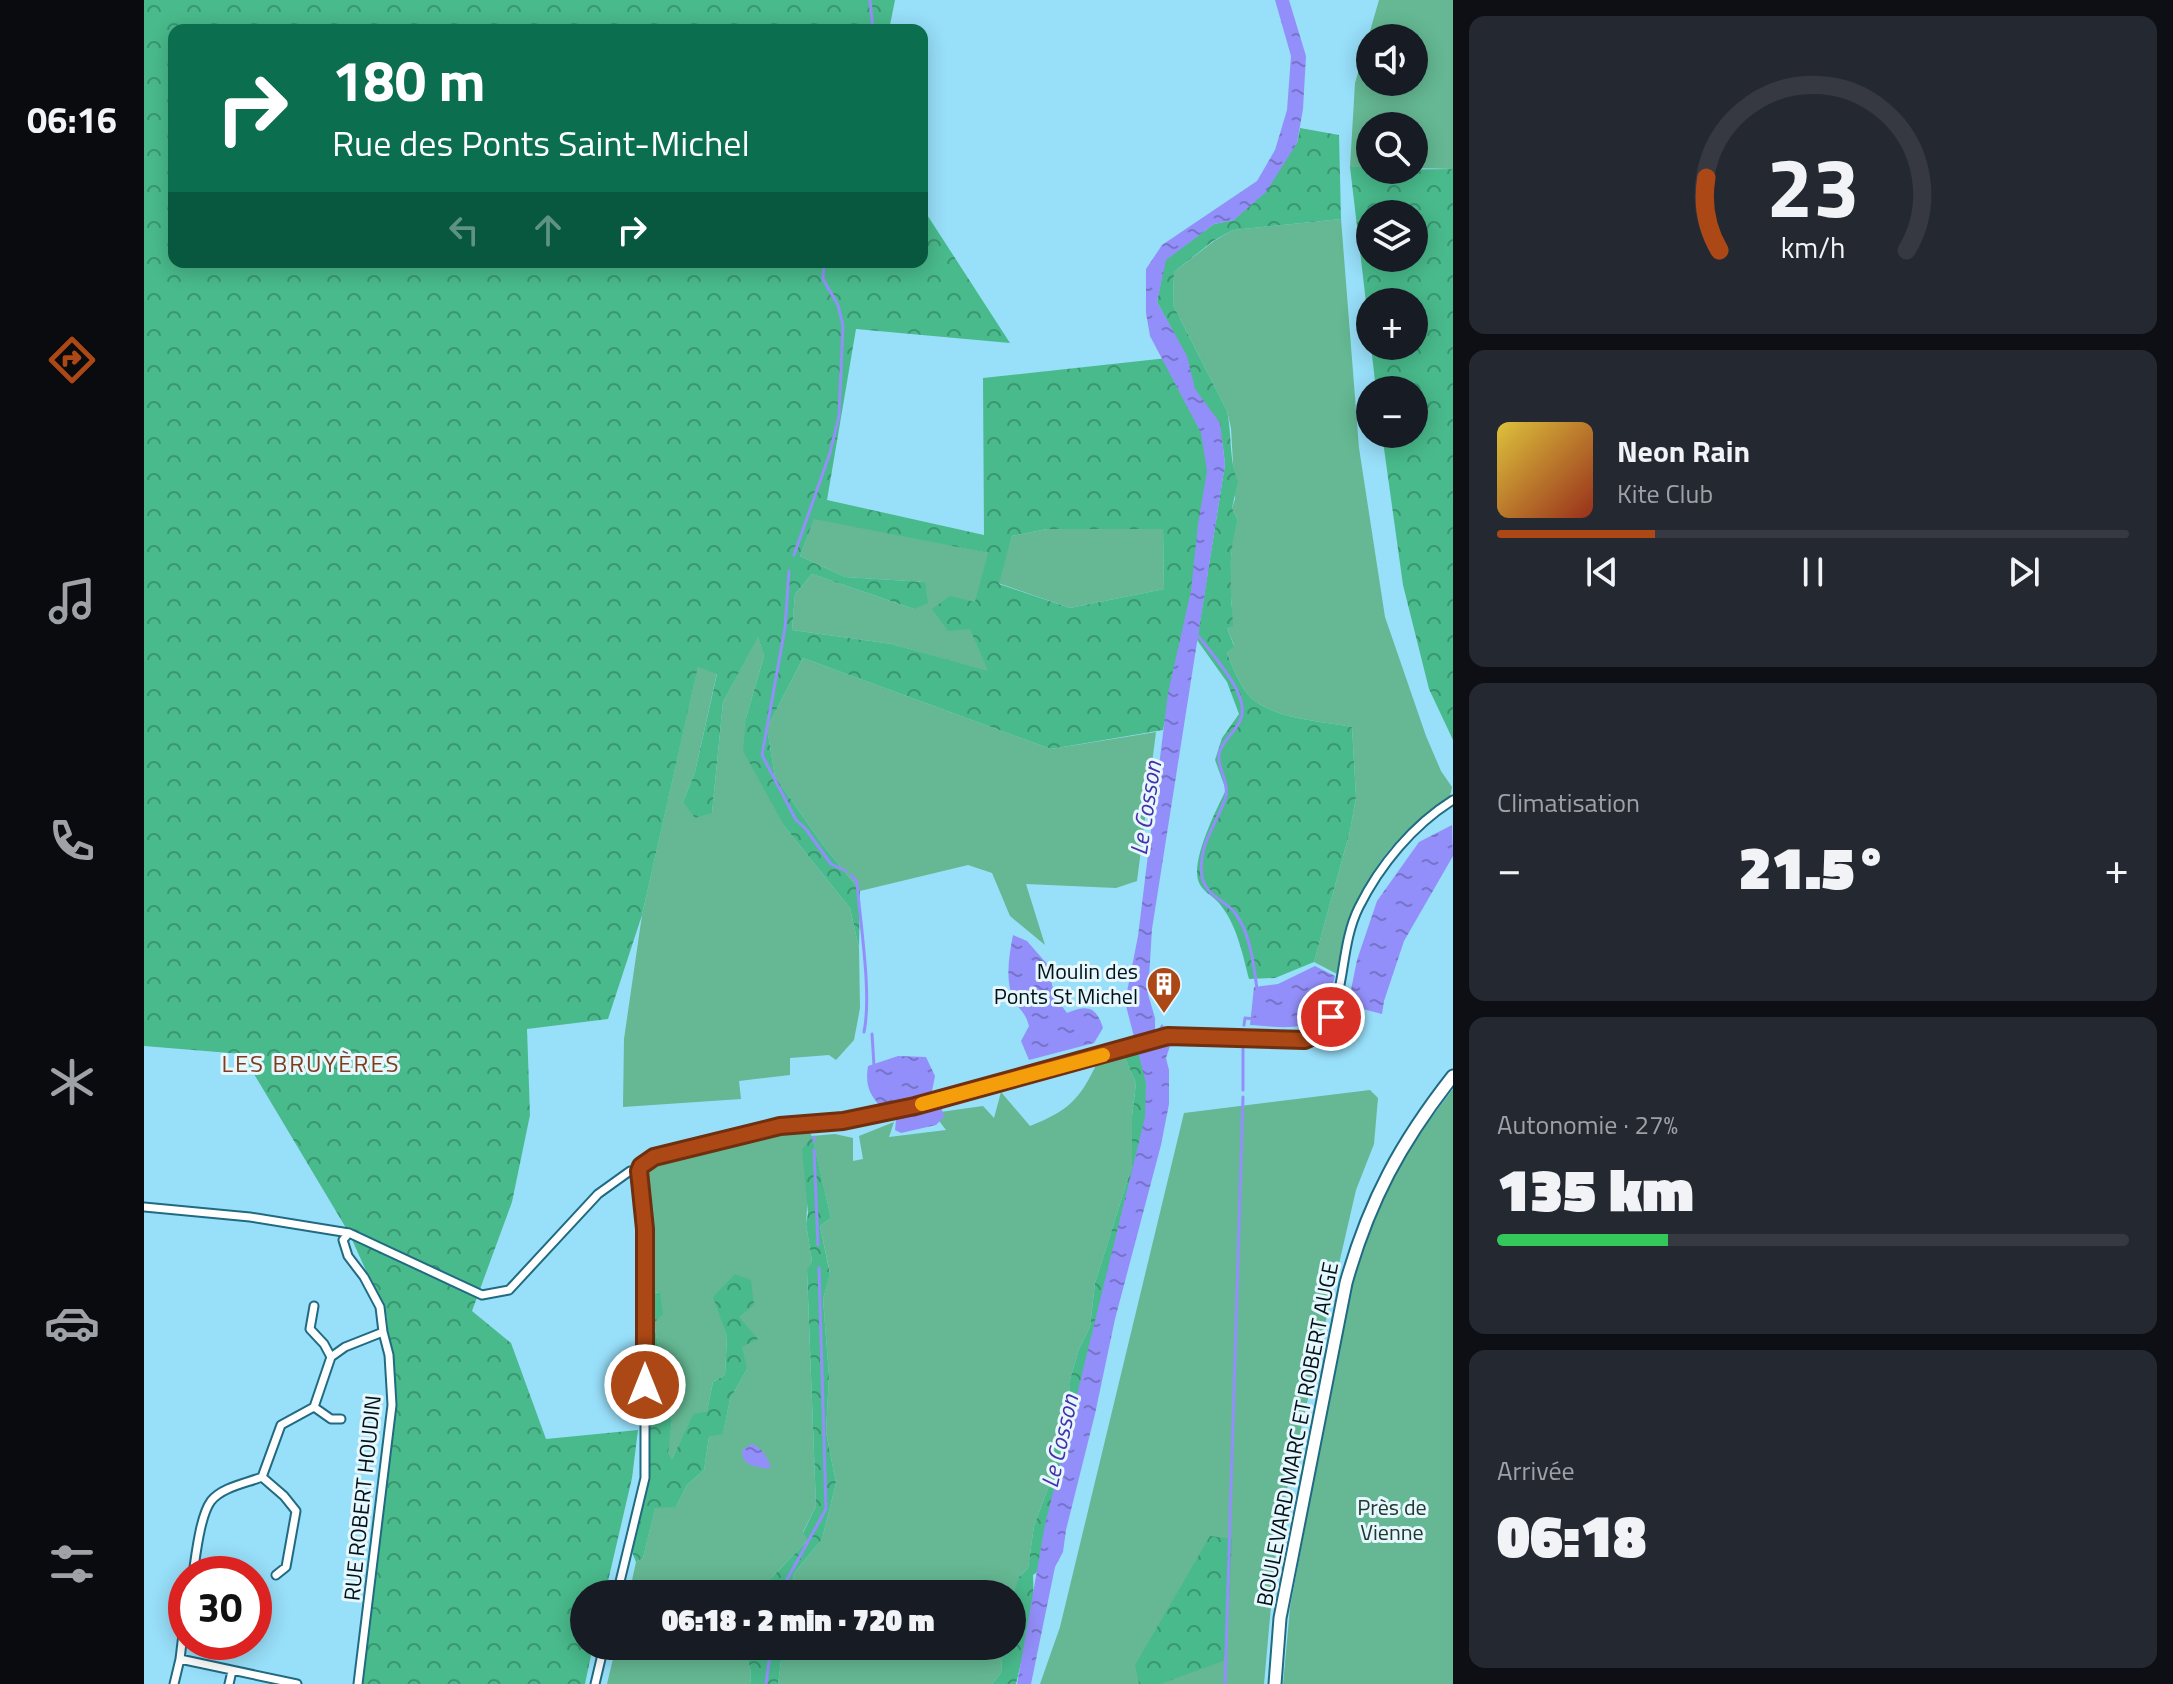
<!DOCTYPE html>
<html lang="fr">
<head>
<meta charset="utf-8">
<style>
	:root { --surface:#171b24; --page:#242831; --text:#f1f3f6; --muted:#9ea1a6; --line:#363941; --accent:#ac4815 }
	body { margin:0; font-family:"Titillium Web",sans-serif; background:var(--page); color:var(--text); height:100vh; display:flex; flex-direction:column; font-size:30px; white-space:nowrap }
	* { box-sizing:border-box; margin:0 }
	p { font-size:26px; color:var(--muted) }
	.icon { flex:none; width:44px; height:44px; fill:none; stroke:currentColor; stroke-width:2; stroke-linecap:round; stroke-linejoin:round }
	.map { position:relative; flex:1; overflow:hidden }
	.sheet { display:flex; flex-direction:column; gap:16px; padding:16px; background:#0d0f14; width:720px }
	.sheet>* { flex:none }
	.banner { position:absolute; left:24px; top:24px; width:760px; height:244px; border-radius:16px; box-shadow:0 4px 20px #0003; background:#0b6e4f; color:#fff; overflow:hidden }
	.fabs { position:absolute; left:1212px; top:24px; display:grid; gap:16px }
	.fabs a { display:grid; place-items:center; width:72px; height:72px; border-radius:50%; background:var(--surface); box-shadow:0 4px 20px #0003; font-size:40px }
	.speed { position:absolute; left:24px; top:1556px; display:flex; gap:16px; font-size:40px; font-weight:700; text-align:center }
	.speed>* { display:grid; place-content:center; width:104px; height:104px; border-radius:50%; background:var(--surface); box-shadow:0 4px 20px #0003; line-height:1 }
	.speed .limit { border:12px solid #d22; background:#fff; color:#111 }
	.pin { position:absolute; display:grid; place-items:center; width:68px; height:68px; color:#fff; margin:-34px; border:4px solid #fff; border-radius:50%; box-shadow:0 2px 8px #0007 }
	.me { position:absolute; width:88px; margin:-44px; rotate:0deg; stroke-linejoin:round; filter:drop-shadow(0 0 6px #0008) }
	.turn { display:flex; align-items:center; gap:28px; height:168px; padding:0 32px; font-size:36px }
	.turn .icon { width:104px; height:104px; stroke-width:2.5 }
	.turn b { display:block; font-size:56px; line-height:68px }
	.lanes { display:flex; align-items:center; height:76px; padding:0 32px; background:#0003; justify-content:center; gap:40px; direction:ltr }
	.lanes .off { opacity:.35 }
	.big { font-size:60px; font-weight:800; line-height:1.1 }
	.sheet .card { flex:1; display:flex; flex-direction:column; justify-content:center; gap:12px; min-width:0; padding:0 28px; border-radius:16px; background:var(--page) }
	.sheet .dial { align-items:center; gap:0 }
	.dial svg { height:208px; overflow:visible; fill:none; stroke:var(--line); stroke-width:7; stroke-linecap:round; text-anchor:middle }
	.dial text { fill:var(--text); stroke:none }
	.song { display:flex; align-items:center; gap:24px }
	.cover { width:96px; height:96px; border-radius:12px; background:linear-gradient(135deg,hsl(50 70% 55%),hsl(10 70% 35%)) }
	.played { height:8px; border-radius:4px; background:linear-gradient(90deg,var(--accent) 25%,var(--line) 25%) }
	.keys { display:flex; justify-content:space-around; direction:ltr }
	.heat { display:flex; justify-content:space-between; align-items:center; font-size:44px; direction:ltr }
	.charge { height:12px; border-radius:6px; background:linear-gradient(90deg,#34c759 27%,var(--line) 0) }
	.trip { position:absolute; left:426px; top:1580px; width:456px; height:80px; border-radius:40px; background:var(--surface); box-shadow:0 4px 20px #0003; font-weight:800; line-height:80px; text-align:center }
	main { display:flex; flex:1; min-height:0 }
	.tabs { display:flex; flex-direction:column; width:144px; justify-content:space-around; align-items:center; background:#090b0e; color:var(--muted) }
	.tabs .icon { width:56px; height:56px }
	.tabs .active { color:var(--accent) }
	.tabs b { font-size:36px; color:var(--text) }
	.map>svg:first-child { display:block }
	.green { fill:#65b893; fill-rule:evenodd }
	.forest { fill:url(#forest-crowns); fill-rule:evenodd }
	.water { fill:url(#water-ripples) }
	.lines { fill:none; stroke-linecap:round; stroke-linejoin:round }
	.stream { stroke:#938ffa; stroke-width:3 }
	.street-casing { stroke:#206a82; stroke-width:11 }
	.primary-casing { stroke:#206a82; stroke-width:15 }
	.street { stroke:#fff; stroke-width:7 }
	.primary { stroke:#fff; stroke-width:11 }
	.route-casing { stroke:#702f0e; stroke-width:20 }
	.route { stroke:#ac4815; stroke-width:14 }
	.slow { stroke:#f59e0b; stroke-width:14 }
	.labels { text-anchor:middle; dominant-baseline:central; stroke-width:6; stroke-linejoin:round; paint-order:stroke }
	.poi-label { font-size:22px; fill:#011218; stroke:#e6f7fd; text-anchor:end }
	.street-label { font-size:22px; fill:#011218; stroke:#e6f7fd }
	.park-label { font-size:22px; fill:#20382d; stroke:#e6f7fd }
	.water-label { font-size:24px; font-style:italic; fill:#4630ab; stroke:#e6f7fd }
	.neighbourhood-label { font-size:24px; letter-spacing:2px; fill:#7e3d1f; stroke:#e6f7fd }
</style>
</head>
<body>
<main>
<nav class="tabs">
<b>06:16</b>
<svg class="icon active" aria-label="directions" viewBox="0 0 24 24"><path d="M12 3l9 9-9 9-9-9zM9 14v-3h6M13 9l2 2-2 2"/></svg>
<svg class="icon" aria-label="music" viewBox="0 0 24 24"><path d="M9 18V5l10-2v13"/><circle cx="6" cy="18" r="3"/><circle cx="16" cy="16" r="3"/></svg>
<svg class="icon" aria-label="phone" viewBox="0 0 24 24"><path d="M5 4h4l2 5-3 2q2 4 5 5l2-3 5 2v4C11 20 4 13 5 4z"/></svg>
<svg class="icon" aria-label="climate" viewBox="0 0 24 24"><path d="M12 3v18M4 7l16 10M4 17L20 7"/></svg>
<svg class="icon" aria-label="car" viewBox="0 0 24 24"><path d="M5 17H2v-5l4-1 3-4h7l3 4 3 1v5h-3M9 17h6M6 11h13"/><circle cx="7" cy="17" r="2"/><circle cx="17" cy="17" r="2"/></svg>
<svg class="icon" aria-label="filters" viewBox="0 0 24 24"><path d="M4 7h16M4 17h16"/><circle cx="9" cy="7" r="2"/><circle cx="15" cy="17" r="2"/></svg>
</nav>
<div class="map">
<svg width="1309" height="1684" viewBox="0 0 1309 1684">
	<defs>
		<pattern id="forest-crowns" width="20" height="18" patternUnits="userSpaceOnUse" patternTransform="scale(2)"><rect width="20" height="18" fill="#49ba8c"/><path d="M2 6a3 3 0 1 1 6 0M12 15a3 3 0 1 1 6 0" fill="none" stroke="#3a9671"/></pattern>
		<pattern id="water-ripples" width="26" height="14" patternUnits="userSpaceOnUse" patternTransform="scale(2)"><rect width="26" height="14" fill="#938ffa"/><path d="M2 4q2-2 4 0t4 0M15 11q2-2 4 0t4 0" fill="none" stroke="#7673c9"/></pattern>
	</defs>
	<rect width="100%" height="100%" fill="#98dff9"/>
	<path class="green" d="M1235 0H1309V169L1270 168V126H1226V167H1206L1211 83ZM1226 38H1270V82H1226Z
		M1197 219 1215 448 1241 617 1282 736 1297 771 1308 787 1306 796C1287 814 1262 830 1246 849 1216 884 1204 931 1193 974L1170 962 1206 831 1212 797 1208 727C1178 721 1137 720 1111 701 1098 692 1089 668 1083 653L1090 645 1083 628 1088 605 1085 581 1089 535 1094 520 1088 508 1091 499 1087 428 1083 411 1029 305 1030 272 1070 241 1089 230Z
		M670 518 845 553 826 628 845 672 748 644 648 630 651 594 668 574 770 609 781 582 701 577 656 556Z
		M903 529H1019L1020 589 926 608 854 583 868 536Z
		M614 636 620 656 602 718 641 827 706 908 715 948 716 1008 710 1040 692 1060 685 1055 646 1058V1075L595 1081 597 1099 479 1107 480 1039 498 915 554 666 573 673 551 772 539 802 568 813 579 702Z
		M659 658 907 749 1012 732 993 881 972 888 882 884 901 945 866 916 848 873 824 865 716 891 679 845 631 777 623 728Z
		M979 1054 992 1083 988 1116V1166L951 1283 946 1327 935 1349 925 1383 926 1398 911 1446 906 1483 890 1526 884 1568 875 1577 871 1615 868 1617V1594H646L650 1573 678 1539 692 1483 682 1432 685 1375 679 1299 686 1273 676 1226 687 1218 668 1137 662 1224 668 1261 663 1271 672 1506 659 1532 665 1539 612 1594H485L492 1562 499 1558 511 1507H532L543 1485 560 1470 565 1437 579 1433 586 1399 603 1369 570 1297 583 1337 581 1375 569 1382 563 1411 549 1415 528 1459 523 1453 528 1421 510 1323 515 1292 505 1294 504 1184 500 1176 506 1166 519 1160 621 1134 663 1129 668 1136 691 1134 709 1138V1161L719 1159 715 1136 750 1122 745 1137 802 1130 789 1113 839 1106 850 1118 857 1092 886 1126C926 1110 936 1099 954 1061Z
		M1309 1089V1684H1139L1146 1608 1204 1295C1213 1265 1221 1234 1234 1205 1254 1164 1281 1125 1309 1089Z
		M1226 1090 1234 1098 1230 1144 1212 1190 1134 1529 1120 1684H896L916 1627 1040 1113Z
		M472 1646H591C604 1653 609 1670 606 1684H463Z
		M639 1646H859L857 1673 848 1684H634Z"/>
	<path class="forest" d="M0 0H751L745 30H30V262H778V207L866 343 712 329 683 500 840 535 839 378 1042 356 1013 302 1021 260 1070 224 1090 220 1153 143 1156 128 1195 135 1197 219 1089 230 1069 241 1030 272 1029 305 1083 411C1088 433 1085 463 1094 481L1088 508 1094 520C1083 555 1087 590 1089 626L1083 628 1090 646 1083 653C1089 668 1098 692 1111 701 1137 720 1178 721 1208 727L1212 797 1206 831 1170 962 1131 978 1105 979C1098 952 1093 925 1075 903 1068 895 1057 891 1054 880 1048 858 1072 810 1082 790L1071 760 1078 738 1095 714 1083 682 1053 640 1081 464 1078 440 1019 730 907 749 659 658 623 728 631 777 679 845 716 891 715 948 706 908 641 827 599 751 602 718 620 656 614 637 579 702 568 813 551 818 539 802 551 772 573 674 554 667 498 915 464 1019 383 1029 386 1115 368 1202 328 1311 367 1343 402 1439 494 1430 488 1478 461 1594H440V1646H449L441 1684H210L248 1431 243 1317 205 1233 98 1054 0 1046ZM670 519 844 553 831 602 806 596 788 609 804 631 826 629 844 671 748 644 648 630 651 594 668 574 770 609 784 603 781 582 701 577 656 556ZM903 529H1019L1020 589 926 608 855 584 868 536Z
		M1206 167H1226V170L1309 169V740L1285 689 1259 585 1238 434H1270V390H1232L1227 346H1270V302H1226V336ZM1226 214H1270V258H1226Z
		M995 1048 1009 1080 1007 1109 896 1570 889 1575 890 1608 872 1684H848L857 1673 859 1646H868V1617L871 1615 868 1600 875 1577 884 1568 890 1526 906 1483 911 1446 926 1398 925 1383 935 1349 946 1327 951 1283 988 1166V1116L992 1083 979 1054 983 1050Z
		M668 1136 687 1218 676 1226 686 1274 679 1299 685 1375 682 1432 692 1483 678 1539 650 1573 646 1594H612L664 1540 659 1533 672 1506 663 1270 668 1261 662 1224 664 1213 658 1149Z
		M591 1274 607 1280 610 1305 595 1317 614 1339 598 1347 603 1369 586 1399 579 1434 565 1437 560 1470 543 1485 532 1507 511 1508 499 1558 492 1562 488 1552 505 1471V1294L516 1292 519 1314 510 1323 528 1421 524 1453 528 1459 549 1414 563 1411 569 1382 581 1375 583 1337 569 1297Z
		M1066 1536 1088 1539 1082 1660 1016 1684H995L991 1665Z
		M591 1646H639L634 1684H606C609 1670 604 1653 591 1646Z"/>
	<path class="water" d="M1131 0H1145L1162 56 1159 109 1153 143 1122 192 1090 220 1070 224 1022 260 1013 302 1043 356 1051 389 1076 423 1081 464 1008 929 1004 994 1011 1018V1036L1016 1042 1013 1031 1018 1024 1023 1031 1026 1046 1022 1058 1025 1070V1104L1017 1145 971 1319 951 1414 922 1530 919 1552 911 1567 887 1684H873L901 1525 1001 1117 1002 1083 981 1002 994 936 1024 693 1047 591 1054 524 1063 471 1057 433 1006 336 1002 313V269L1018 245 1113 181 1131 150 1143 110 1147 56Z
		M1308 825 1309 856 1260 941 1240 1001 1238 1014 1215 1008 1207 990 1213 960 1233 901 1275 842Z
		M869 935 883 941 903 964 911 997 923 1013C942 1005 952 1005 959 1028L950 1043 885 1060 877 1041 885 1026C881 1010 873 1009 869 999 861 978 865 956 869 935Z
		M1171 966 1191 976C1188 986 1187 998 1182 1007 1169 1035 1130 1026 1106 1025L1110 987 1134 984Z
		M754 1056 782 1057 791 1076 787 1096 737 1107C725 1094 721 1084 724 1066Z
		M797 1106 800 1117 792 1125 757 1133 751 1130 752 1120 758 1116Z
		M607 1444C620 1448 621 1456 627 1466L624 1469C613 1466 597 1467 598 1450Z"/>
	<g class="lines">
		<path class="stream" d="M726 0 729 30
			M650 555 686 453 695 416 699 326 694 305 679 279 680 262
			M645 571 641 628 618 755 652 820 661 828 687 864 702 871
			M1053 634C1067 654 1106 694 1097 718 1093 732 1078 739 1075 754 1073 768 1085 781 1082 796 1074 823 1053 845 1058 877 1062 896 1081 900 1091 913 1106 932 1110 966 1113 989
			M707 875 713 882C716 923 728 994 720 1032
			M1100 1025 1101 1018 1110 1019
			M728 1034 730 1066
			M1099 1090V1044
			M670 1141V1137
			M670 1150 674 1245
			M635 1594 682 1509 675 1268
			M622 1684 627 1646
			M1081 1684 1099 1097"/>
		<g class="street-casing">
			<path id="street" d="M495 1171 497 1166 510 1157 558 1144 636 1126 699 1121 771 1106 1024 1036 1161 1040C1172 1035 1183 1028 1188 1016 1201 981 1198 941 1215 907 1236 865 1269 825 1309 800
				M0 1207 106 1217 205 1233 338 1295 365 1290 454 1194 486 1171H495
				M205 1233 199 1240 204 1256 220 1277 236 1307 239 1332 245 1355 248 1405 214 1684
				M170 1306 166 1329 180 1344 187 1357
				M170 1407 187 1419H197
				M118 1477 140 1496 152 1511 142 1567 132 1575
				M49 1574C52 1555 56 1516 67 1501 78 1487 103 1483 118 1477L137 1425 170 1407 187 1357 201 1347 239 1332
				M473 1594 501 1478V1229L495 1171
				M36 1659 153 1684
				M30 1684 36 1659 42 1609
				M85 1684 88 1671
				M451 1684 460 1646"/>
		</g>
		<g class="primary-casing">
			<path id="primary" d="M1131 1684 1136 1618 1202 1283C1225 1201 1257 1142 1309 1076"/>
		</g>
		<use href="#street" class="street"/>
		<use href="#primary" class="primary"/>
	</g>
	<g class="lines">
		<g class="route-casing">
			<path id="route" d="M501 1385V1229L495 1171 497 1166 510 1157 636 1126 699 1121 771 1106 1024 1036 1161 1040 1172 1035 1187 1017"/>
		</g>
		<use href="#route" class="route"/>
		<path class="slow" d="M778 1104 959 1055"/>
	</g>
	<defs>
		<g id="building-pin" transform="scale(1.8)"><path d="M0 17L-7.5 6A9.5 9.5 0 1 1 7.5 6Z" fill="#ac4815" stroke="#e6f7fd"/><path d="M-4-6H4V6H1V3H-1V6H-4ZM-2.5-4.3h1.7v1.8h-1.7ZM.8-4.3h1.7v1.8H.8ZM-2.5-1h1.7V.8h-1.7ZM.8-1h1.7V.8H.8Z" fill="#fff"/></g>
	</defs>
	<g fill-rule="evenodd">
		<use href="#building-pin" x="1020" y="984"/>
	</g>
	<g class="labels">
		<g class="poi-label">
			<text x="994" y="971">Moulin des<tspan x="994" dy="25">Ponts St Michel</tspan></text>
		</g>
		<g class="street-label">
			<text transform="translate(1153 1434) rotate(-79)">BOULEVARD MARC ET ROBERT AUGE</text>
			<text transform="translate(218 1498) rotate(-84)">RUE ROBERT HOUDIN</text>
		</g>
		<g class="park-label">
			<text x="1248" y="1507">Près de<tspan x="1248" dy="25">Vienne</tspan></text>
		</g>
		<g class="water-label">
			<text transform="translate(1001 808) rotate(-81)">Le Cosson</text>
			<text transform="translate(915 1441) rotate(-77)">Le Cosson</text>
		</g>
		<g class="neighbourhood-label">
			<text x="167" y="1063">LES BRUYÈRES</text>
		</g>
	</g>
</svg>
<div class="fabs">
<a><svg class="icon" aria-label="sound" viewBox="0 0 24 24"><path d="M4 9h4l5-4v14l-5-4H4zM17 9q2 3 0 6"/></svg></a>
<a><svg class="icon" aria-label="search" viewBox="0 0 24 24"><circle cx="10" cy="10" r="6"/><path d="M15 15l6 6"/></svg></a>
<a><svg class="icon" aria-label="layers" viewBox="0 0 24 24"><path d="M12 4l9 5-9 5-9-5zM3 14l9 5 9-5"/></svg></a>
<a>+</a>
<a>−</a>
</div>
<div class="speed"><div class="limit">30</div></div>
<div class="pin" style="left:1187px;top:1017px;background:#d93025"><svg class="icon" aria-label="arrive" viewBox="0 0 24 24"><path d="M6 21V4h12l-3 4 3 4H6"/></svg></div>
<svg class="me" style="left:501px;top:1385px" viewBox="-20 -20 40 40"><circle r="17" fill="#ac4815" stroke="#fff" stroke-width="3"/><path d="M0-11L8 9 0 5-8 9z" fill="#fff"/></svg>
<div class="trip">06:18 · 2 min · 720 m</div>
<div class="banner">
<div class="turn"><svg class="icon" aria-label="right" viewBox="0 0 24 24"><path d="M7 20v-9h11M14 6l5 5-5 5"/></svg><div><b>180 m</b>Rue des Ponts Saint-Michel</div></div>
<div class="lanes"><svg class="icon off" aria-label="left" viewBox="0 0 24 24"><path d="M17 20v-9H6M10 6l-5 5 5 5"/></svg><svg class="icon off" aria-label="ahead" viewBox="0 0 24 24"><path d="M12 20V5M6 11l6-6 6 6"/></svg><svg class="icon" aria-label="right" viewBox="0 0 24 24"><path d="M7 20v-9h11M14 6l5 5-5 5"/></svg></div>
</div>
</div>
<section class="sheet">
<div class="card dial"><svg viewBox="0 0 100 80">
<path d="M14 69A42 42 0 1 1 86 69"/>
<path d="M14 69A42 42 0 0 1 9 41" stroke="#ac4815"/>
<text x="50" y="56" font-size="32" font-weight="700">23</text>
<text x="50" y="72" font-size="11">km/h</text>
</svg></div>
<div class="card">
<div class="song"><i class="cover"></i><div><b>Neon Rain</b><p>Kite Club</p></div></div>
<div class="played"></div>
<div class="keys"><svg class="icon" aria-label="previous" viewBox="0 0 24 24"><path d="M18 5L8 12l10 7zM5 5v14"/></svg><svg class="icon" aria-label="pause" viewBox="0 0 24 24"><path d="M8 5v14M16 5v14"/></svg><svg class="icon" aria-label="next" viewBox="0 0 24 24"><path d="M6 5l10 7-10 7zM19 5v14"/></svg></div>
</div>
<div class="card"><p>Climatisation</p>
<div class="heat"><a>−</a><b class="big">21.5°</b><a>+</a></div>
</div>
<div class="card"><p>Autonomie · 27%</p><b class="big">135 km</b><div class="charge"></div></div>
<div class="card"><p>Arrivée</p><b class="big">06:18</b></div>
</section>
</main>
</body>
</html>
